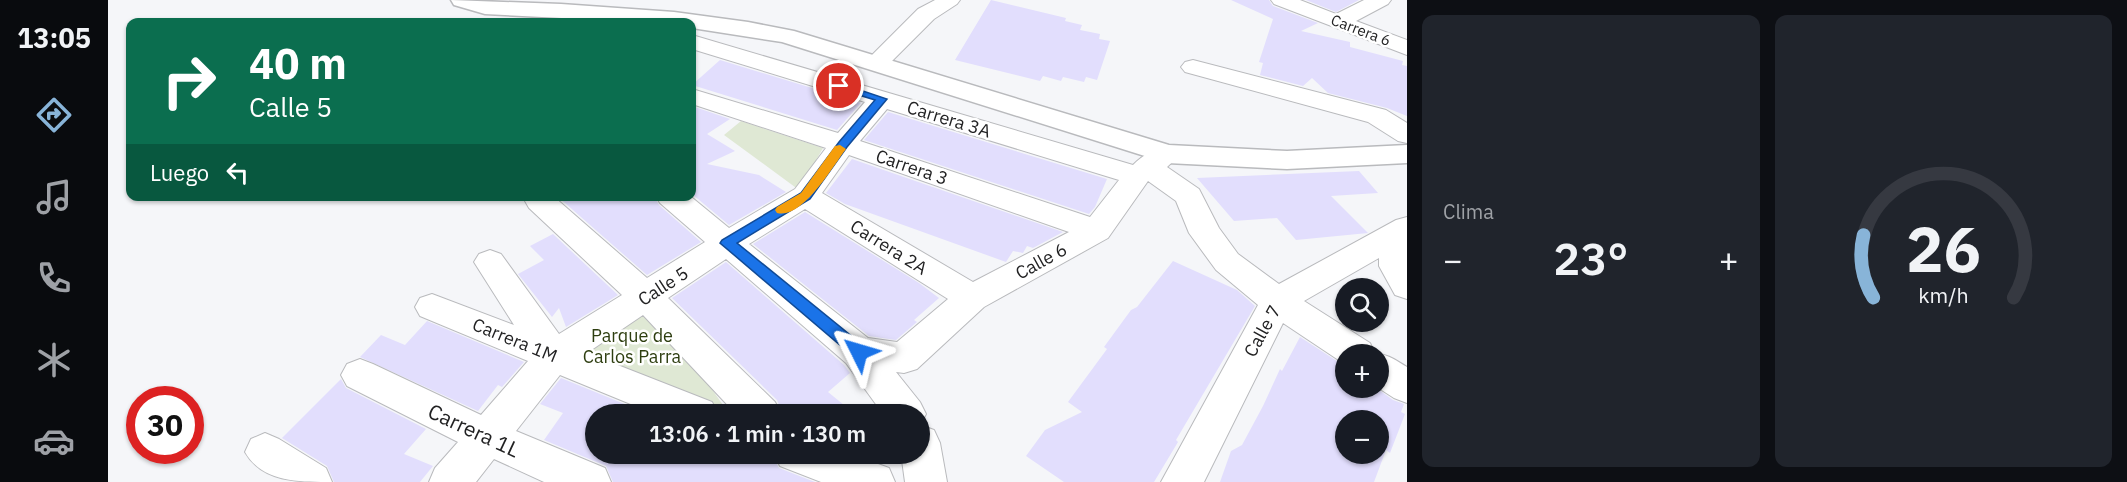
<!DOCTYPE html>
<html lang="es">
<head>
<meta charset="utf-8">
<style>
	:root { --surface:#171b24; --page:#20242c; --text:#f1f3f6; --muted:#9ea1a6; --line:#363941; --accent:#88b4d8 }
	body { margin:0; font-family:"IBM Plex Sans",sans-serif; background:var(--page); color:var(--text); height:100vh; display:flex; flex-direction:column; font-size:22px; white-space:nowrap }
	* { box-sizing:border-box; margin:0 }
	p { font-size:20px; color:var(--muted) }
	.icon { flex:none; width:33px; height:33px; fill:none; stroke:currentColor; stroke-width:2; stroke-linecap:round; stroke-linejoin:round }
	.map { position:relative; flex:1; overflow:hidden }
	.panel { display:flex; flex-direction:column; gap:15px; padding:15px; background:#0d0f14; width:720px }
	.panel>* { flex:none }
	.guide { position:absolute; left:18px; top:18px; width:570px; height:183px; border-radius:12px; box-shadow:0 2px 4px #0004; background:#0b6e4f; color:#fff; overflow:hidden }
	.controls { position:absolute; left:1227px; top:278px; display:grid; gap:12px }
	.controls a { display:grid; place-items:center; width:54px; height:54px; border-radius:50%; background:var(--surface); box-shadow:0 2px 4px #0004; font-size:30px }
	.speed { position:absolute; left:18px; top:386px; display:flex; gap:12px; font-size:30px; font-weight:700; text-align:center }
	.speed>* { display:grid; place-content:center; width:78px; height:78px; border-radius:50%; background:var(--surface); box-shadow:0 2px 4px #0004; line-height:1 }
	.speed .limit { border:9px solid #d22; background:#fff; color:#111 }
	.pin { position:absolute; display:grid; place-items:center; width:51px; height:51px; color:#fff; margin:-26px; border:3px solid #fff; border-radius:50%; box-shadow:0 2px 6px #0007 }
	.me { position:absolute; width:66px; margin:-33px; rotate:310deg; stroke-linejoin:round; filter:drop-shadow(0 0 4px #0008) }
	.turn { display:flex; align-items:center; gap:21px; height:126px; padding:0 24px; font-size:27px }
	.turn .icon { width:78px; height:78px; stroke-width:2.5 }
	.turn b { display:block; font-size:42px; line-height:51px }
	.then { display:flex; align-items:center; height:57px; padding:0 24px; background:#0003; gap:12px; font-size:22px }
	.big { font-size:45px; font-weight:600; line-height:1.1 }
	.panel .card { flex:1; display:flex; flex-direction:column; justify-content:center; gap:9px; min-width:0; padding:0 21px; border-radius:12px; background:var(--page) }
	.panel .dial { align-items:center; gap:0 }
	.dial svg { height:156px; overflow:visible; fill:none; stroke:var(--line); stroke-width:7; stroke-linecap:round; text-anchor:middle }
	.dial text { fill:var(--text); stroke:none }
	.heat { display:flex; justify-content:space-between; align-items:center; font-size:33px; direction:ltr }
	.panel .tiles { flex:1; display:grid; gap:15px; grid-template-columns:repeat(2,1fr) }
	.trip { position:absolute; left:477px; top:404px; width:345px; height:60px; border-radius:30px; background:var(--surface); box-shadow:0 2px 4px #0004; font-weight:600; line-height:60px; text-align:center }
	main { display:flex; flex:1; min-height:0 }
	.tabs { display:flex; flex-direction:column; width:108px; justify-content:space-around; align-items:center; background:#090b0e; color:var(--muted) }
	.tabs .icon { width:42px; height:42px }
	.tabs .selected { color:var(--accent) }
	.tabs b { font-size:27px; color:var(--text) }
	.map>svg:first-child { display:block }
	.green { fill:#dfe8d4 }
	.building { fill:#e2defd; fill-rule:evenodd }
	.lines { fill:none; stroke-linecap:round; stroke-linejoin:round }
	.street-casing { stroke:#b9babd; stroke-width:2 }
	.secondary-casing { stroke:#b9babd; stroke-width:3 }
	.street { fill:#fff; fill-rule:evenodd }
	.secondary { fill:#fff; fill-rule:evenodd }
	.route { fill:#1a73e8; stroke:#114b97; stroke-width:1.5 }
	.slow { fill:#f59e0b }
	.labels { text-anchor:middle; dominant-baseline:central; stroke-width:5; stroke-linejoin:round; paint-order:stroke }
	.far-street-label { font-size:15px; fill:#222223; stroke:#fff }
	.street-label { font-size:18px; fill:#222223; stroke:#fff }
	.park-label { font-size:18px; fill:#2e3e10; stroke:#fff }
	.near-street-label { font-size:21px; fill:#222223; stroke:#fff }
</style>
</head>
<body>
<main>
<nav class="tabs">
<b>13:05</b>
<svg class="icon selected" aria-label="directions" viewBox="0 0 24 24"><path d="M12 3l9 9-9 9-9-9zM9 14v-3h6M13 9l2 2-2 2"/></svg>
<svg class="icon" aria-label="music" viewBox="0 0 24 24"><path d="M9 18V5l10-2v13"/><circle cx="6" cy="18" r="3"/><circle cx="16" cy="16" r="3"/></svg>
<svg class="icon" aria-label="phone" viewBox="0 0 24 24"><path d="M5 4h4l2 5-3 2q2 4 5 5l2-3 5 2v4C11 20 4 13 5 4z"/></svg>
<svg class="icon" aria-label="climate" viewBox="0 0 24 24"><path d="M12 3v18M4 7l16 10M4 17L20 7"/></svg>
<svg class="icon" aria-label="car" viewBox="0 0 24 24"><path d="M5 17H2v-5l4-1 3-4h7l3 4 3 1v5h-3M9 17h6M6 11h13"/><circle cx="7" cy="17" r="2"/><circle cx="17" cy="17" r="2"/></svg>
</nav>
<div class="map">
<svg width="1299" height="482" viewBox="0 0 1299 482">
	<rect width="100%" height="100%" fill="#f5f6f9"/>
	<path class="green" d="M633 121 715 148 691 190 616 135Z
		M527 309 585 362 617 408 463 354Z"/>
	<path class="building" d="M883 0 958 18 957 21 974 25 972 30 992 34 991 39 1002 41 989 80 978 77 976 82 955 77 953 81 935 76 932 81 847 60Z
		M1123 0H1161L1165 6 1210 23 1193 31 1242 42V47L1295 61 1294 65 1299 66V116L1279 108 1220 93 1204 78 1195 86 1152 75 1155 63 1151 62 1165 19Z
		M1198 0H1251L1228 12Z
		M612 60 753 103 729 130 584 85Z
		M584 106 622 119 599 134 627 151 599 164 651 175 678 192 621 225 584 194Z
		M780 112 999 179 987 207 981 214 756 140Z
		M744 159 955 232 925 248 919 246 915 253 905 251 898 262 737 204 718 193Z
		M1251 171 1270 193 1223 196 1260 233 1188 240 1169 218 1126 221 1089 178Z
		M449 196H546L551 205 593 242 539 275Z
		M697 212 811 283 831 298 806 320 809 322 788 340 761 336 645 244Z
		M445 234 510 295 458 327 451 308 444 317 410 274 436 260 422 246Z
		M1065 261 1129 290 1147 306 1068 440 1070 442 1046 482H956L918 456 937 430 974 412 960 402 999 349 996 347 1023 310 1029 307Z
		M618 262 736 365 742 373 720 392 747 414H675L669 400 564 298Z
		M319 321 416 362 394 387 390 385 370 411 252 357 273 335 297 345Z
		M1192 337 1238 367V387H1267L1285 400 1296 404 1293 412 1297 414 1282 453 1278 450 1266 482H1112L1123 451 1134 445 1155 406 1172 369 1174 371ZM1238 420H1270V453H1238Z
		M453 378 541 414H488V453H656L665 457 671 468 707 482H505L498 466 436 440 455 413 432 404Z
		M233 379 238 388 318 429 296 454 325 466 312 482H226L219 466 174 438Z"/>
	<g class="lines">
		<g class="street-casing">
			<path id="street" d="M827 0H852L849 4 826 19 777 68 769 70 761 68 757 63 761 58 810 9Z
				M1163 0H1192L1228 14 1256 0H1283L1280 4 1248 21 1299 40V55L1166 4Z
				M584 35 1025 165C1036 154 1052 144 1069 148L1073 154 1059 167 1091 189 1111 228 1130 254 1171 284 1288 220 1299 217V299L1287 295 1271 266V258L1196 301 1262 343 1267 354C1279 353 1289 361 1299 367V403L1286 398 1269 387 1270 354H1238V365L1175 323 1096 482H1053L1150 305 1108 270 1081 233 1068 201 1040 181 1000 238 876 307 809 369 796 373 788 372 812 402 818 414 812 425 826 430 832 443 839 482H797L793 453H812V414H775L738 363 618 259 560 298 667 402 673 414H628L535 315 479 353 604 402 610 414H547L452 375 408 431 497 468 503 482H436L386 459 368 482H321L327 468 350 442 239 386 233 375 239 364 252 359 265 364 373 415 420 361 312 316 307 307 312 298 324 294 406 325 366 262 371 254 382 250 393 254 451 334 514 295 421 208 417 201 420 196H445L539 278 597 242 552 203 548 196H582L621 228 687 189 718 148 584 104V89L730 133 757 102 584 49ZM779 109 1011 180 982 217 752 141ZM741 155 961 232 865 282 714 193ZM697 209 840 299 789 342 760 338 641 244Z
				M1085 60 1278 110 1299 123V143L1290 141 1260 122 1077 72 1073 67 1077 62Z
				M157 433 171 439 218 468 224 482C189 482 154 482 137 452L143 439Z
				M666 453H740L781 468 787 482H713L672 466Z"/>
		</g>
		<g class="secondary-casing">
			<path id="secondary" d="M343 0 453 4 566 12 640 22 686 31 1061 145 1179 151 1299 145V163L1179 169 1059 163 674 42 584 28V22H531L377 14 346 5Z"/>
		</g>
		<use href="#street" class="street"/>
		<use href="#secondary" class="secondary"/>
	</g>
	<path class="route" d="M731 83 779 99 739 147 702 199 629 243 757 347 759 352 757 357 751 358 746 357 612 243 614 240 693 193 731 142 767 100 728 88 726 86Z"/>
	<path class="slow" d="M732 145 738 149C725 166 694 220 669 213L667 210 669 207 693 193 727 146Z"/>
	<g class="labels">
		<g class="far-street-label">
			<text transform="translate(1253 30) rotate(21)">Carrera 6</text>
		</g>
		<g class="street-label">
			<text transform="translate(841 119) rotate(17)">Carrera 3A</text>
			<text transform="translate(804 167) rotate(19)">Carrera 3</text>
			<text transform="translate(781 247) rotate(32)">Carrera 2A</text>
			<text transform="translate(933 261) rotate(-29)">Calle 6</text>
			<text transform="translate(555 286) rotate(-33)">Calle 5</text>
			<text transform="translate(1154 331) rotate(-61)">Calle 7</text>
			<text transform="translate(407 340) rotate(22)">Carrera 1M</text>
		</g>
		<g class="park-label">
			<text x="524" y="335">Parque de<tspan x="524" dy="21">Carlos Parra</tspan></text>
		</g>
		<g class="near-street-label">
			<text transform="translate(366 430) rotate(25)">Carrera 1L</text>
		</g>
	</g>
</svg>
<div class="controls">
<a><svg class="icon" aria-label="search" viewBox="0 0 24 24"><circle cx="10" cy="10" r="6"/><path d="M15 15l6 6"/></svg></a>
<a>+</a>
<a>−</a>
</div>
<div class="speed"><div class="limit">30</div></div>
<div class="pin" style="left:731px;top:86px;background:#d93025"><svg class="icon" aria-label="arrive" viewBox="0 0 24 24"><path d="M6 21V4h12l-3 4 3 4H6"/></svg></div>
<svg class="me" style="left:751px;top:352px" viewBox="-20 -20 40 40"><path d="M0-17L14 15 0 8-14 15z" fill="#1a73e8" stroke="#fff" stroke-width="4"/></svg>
<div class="trip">13:06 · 1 min · 130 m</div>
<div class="guide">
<div class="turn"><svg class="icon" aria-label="right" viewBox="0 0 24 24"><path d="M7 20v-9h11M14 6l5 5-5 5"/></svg><div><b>40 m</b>Calle 5</div></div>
<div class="then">Luego<svg class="icon" aria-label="left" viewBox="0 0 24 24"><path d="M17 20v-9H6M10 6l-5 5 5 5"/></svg></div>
</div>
</div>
<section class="panel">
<div class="tiles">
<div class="card"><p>Clima</p>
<div class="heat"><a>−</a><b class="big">23°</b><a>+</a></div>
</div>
<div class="card dial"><svg viewBox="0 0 100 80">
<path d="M14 69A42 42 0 1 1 86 69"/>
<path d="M14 69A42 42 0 0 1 9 37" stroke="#88b4d8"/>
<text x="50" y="56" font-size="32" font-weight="700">26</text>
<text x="50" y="72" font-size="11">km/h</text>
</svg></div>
</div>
</section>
</main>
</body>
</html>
